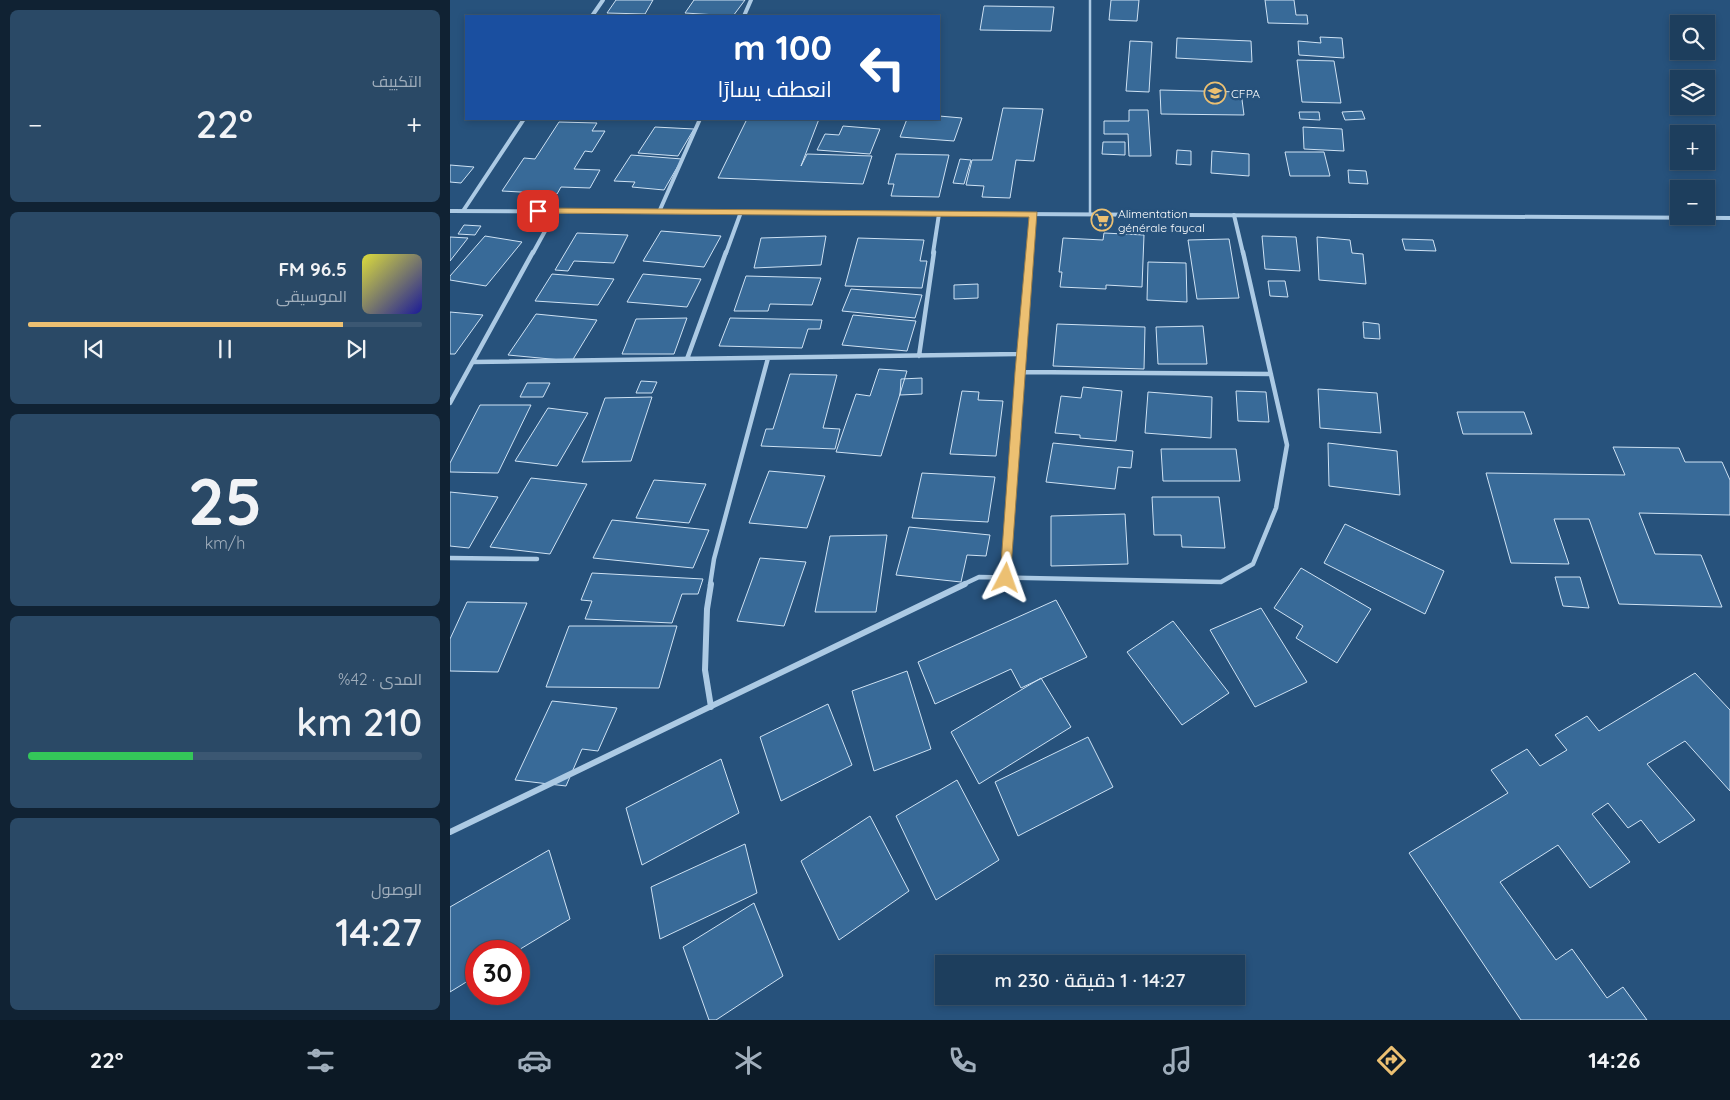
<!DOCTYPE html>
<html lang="ar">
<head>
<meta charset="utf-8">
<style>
	:root { --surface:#1d3e5d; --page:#2a4966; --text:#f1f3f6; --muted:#a0aebc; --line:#3b5772; --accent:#ecc072 }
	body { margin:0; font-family:Quicksand,Cairo,sans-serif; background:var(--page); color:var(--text); direction:rtl; height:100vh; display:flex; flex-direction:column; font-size:19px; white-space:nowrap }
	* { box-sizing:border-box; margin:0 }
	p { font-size:16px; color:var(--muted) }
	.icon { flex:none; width:28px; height:28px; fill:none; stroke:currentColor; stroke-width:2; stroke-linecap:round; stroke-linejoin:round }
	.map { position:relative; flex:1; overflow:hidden; direction:ltr }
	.side { display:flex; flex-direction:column; gap:10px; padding:10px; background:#102233; width:450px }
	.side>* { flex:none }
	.guide { position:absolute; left:15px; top:15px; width:475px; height:105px; border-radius:0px; box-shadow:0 2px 8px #0003,0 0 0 1px var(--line); direction:rtl; background:#1a4fa0; color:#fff; overflow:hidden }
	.fabs { position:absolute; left:1220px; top:15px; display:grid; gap:10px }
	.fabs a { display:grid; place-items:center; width:45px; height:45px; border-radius:0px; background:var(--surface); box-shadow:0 2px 8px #0003,0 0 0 1px var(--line); font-size:25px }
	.speed { position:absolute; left:15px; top:940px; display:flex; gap:10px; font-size:25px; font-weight:700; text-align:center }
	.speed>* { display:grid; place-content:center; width:65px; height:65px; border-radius:50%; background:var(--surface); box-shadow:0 2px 8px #0003,0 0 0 1px var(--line); line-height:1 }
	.speed .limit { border:8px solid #d22; background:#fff; color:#111 }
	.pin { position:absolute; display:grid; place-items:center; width:42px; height:42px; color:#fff; margin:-21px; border-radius:10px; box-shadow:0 2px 8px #0006 }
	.me { position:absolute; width:55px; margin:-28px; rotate:4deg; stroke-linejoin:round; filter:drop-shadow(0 0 4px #0008) }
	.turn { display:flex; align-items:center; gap:18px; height:105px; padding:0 25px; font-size:22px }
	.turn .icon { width:65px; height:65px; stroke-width:2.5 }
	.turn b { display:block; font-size:35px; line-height:42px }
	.big { font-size:38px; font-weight:600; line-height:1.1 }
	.side .tile { flex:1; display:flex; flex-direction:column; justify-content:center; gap:8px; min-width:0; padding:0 18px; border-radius:8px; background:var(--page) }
	.side .dial { align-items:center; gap:0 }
	.dial b { font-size:65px; line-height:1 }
	.song { display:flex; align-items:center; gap:15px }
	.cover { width:60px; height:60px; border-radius:8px; background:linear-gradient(135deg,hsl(60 70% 55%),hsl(240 70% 35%)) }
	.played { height:5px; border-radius:2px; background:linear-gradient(90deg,var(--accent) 80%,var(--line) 80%) }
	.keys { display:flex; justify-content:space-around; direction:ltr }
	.heat { display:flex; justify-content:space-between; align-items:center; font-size:28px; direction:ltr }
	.charge { height:8px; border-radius:4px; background:linear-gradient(90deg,#34c759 42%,var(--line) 0) }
	.trip { position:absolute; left:485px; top:955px; width:310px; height:50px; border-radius:0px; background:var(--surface); box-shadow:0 2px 8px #0003,0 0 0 1px var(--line); font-weight:600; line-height:50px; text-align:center; direction:rtl }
	.dock { display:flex; height:80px; justify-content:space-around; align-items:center; background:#0c1925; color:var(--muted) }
	.dock .icon { width:35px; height:35px }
	.dock .active { color:var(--accent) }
	.dock b { font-size:22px; color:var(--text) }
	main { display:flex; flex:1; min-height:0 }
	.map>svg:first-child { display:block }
	.building { fill:#386a98; stroke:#cee2f4 }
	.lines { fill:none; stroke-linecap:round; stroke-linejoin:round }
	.service { stroke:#accae4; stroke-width:2.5 }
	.minor-far2 { stroke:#accae4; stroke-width:4 }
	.minor-far1 { stroke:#accae4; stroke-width:4.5 }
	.minor { stroke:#accae4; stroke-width:6 }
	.tertiary { fill:#accae4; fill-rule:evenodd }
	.route { fill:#ecc072; stroke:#997d4a }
	.labels { text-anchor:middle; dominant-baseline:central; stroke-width:5; stroke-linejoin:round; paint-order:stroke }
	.far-poi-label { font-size:12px; fill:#fff; stroke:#27527c; text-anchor:start }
</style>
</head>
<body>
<main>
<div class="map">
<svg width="1280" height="1020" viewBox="0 0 1280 1020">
	<rect width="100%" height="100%" fill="#27527c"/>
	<path class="building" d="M166 0H203L195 14 157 13Z
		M244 0H295L283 16 235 13Z
		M661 0H689L687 21 659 20Z
		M815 0H844L846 15H857L858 24 818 23Z
		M534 6 604 7 601 31 530 30Z
		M870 37 892 38 894 58 849 55 848 41 871 43Z
		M727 38 801 41 802 62 726 58Z
		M680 41 702 42 699 92 676 91Z
		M847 60 884 61 891 103 852 102Z
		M710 90 791 92 794 115 711 114Z
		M553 108 593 109 584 161 566 160 560 198 532 197 534 186 516 185 522 160H542Z
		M679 110H698L701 156H679L678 134H654V121H679Z
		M912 111 915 119 895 120 892 112Z
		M849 112H869L870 120 850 119Z
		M489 116 512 118 504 141 450 137 457 119H489Z
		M297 119H369L351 166 357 154 422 156 413 184 268 178Z
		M109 122 147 123 142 131H155L142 152 135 151 124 169 150 170 140 188 111 187 107 194 52 191 74 158 85 159Z
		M393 126 430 129 420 154 367 150 375 134 389 135Z
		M205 127 244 129 228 156 188 153Z
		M853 127 892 129 894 151 854 149Z
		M653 142H675V155L652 154Z
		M727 150 741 151V165L726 164Z
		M762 151 799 154V176L761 173Z
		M835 152H874L880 176H840Z
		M446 154 499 155 489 197 441 196 444 184H438Z
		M181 155 232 159 214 190 182 187 185 182 164 181Z
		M510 159 521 160 514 184 503 183Z
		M0 165 24 167 11 183 0 182Z
		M898 170 916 171 918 184 899 183Z
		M14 225 31 226 25 235 8 234Z
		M211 231 271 236 254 267 193 261Z
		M127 233 178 235 164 263 124 261 118 271 105 270Z
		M654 233 694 235 692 287 656 285V289L610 287 612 272H609L613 238 653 240Z
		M35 236 72 242 36 286 0 280V276Z
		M376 236 371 265 304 268 311 238Z
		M812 236 846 237 850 271 815 269Z
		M0 237 18 238 0 261Z
		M867 237 900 240 902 253 913 254 916 284 869 280Z
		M408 238 474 240 470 261H477L472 288 395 286Z
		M779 239 789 298 747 299 738 240Z
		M952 239 983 240 986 251 955 250Z
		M698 262 736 263 737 302 697 300Z
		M102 274 164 279 148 305 85 301Z
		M193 274 251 279 237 307 177 302Z
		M296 276 371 278 362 305 320 304 318 311H284Z
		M818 281H835L838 297 820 296Z
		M528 284V298L504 299V285Z
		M401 289 472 295 465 318 392 311Z
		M0 312 33 315 5 354H0Z
		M86 314 147 320 122 361 58 355Z
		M403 315 466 321 457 351 392 345Z
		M237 318 224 354H172L186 319Z
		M280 318 372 320 370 329H358L352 348 269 346Z
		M913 322 929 324 930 339 914 338Z
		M607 324 695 327 694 369 603 366Z
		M753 326 757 364H708L706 327Z
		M429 369 457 371 431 456 386 452 406 394 420 396Z
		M340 374 387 375 373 428 390 429 385 449 311 446 316 429H323Z
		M472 378V394L450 395 451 379Z
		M191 381 207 382 202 393H186Z
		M77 383H100L93 397H70Z
		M633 387 672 391 666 441 630 438V435L605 433 611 396 631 398Z
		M868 389 927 393 931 433 870 428Z
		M512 391 529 392 528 400 553 401 546 456 500 454Z
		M786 391 816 392 819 422 788 421Z
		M698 392 762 397 761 438 695 433Z
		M202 397 181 461 132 462 155 398Z
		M30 405H81L48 473 0 472V463Z
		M98 408 138 413 107 466 65 461Z
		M1007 412H1074L1082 434H1013Z
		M603 443 683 451 681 468 668 467 665 489 596 482Z
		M878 443 947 451 950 495 879 486Z
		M1163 447 1229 448 1235 462H1272L1280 480V515L1189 513 1205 554 1251 555 1272 607 1169 604 1139 519H1104L1119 564 1061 563 1036 473 1175 475Z
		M711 449H786L790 481H713Z
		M319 471 375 476 357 528 299 523Z
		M472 473 545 477 538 522 462 518Z
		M81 478 137 484 100 554 40 547Z
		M204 480 256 484 239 523 186 518Z
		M0 492 48 497 19 548 0 546Z
		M702 497H769L775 548 732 547 731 535H704Z
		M675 514 678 564 601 566V516Z
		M162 520 259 530 243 568 143 558Z
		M895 524 994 571 975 614 874 563Z
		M459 527 540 535 536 556 517 555 511 582 446 575Z
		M437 535 426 612H365L380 536Z
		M310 558 356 562 334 626 287 621Z
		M851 568 921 609 887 663 846 638 853 626 824 608Z
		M142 573 253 579 248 594H232L222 623 135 619 142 601 131 600Z
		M1105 577H1130L1139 608 1113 606Z
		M606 600 637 657 571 688 561 669 485 704 468 662Z
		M17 602 77 603 48 672 0 671V639Z
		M811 608 857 682 805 707 760 630Z
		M723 621 779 693 732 725 677 652Z
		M119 626H227L209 688 96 687Z
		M457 671 481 749 424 771 402 691Z
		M1245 673 1280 710V791L1235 741 1197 764 1245 820 1209 843 1191 820 1178 828 1158 803 1142 814 1180 862 1140 888 1108 845 1050 882 1106 960 1122 949 1157 998 1173 987 1197 1020H1071L959 853 1058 793 1041 770 1077 749 1090 766 1117 750 1105 735 1137 716 1149 731Z
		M591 678 621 727 529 784 501 732Z
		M102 701 167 708 148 751 132 749 116 786 65 780Z
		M378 704 402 765 331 801 310 737Z
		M638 737 663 787 568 836 545 782Z
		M271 759 289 813 192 865 176 808Z
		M507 780 549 860 486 900 446 816Z
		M420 816 459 891 389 940 351 861Z
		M295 844 307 893 210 939 201 887Z
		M99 850 120 919 67 951H26V976L0 992V907Z
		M304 903 333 976 266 1020H259L233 947Z"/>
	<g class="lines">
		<path class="service" d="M640 0V214"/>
		<path class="minor-far2" d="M142 16 153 0
			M294 16 301 0
			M13 211 74 119
			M209 212 250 119
			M784 215 793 253
			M83 253 106 211
			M276 253 291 212
			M483 253 489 214
			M581 253 584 214"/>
		<path class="minor-far1" d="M469 356 484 252
			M237 359 276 252
			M23 362 571 354
			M570 372 821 374
			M0 403 83 252
			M0 558 87 559
			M556 578 570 372 581 252
			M260 585 264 559 318 358
			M512 585 529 577 771 582 803 564 826 508 837 445 793 252"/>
		<path class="minor" d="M261 584 257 609 255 670 261 707
			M0 832 515 584"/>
		<path class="tertiary" d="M0 209 1280 216V220L0 213Z"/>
	</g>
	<path class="route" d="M88 208 587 212 560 582 556 583 552 582 550 578 565 372 579 217 85 213V209Z"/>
	<defs>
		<g id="university-ring" transform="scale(1.125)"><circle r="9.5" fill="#27527c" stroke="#ecc072" stroke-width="1.5"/><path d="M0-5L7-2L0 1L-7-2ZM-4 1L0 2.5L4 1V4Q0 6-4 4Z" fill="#ecc072"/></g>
		<g id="supermarket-ring" transform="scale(1.125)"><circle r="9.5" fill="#27527c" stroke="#ecc072" stroke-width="1.5"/><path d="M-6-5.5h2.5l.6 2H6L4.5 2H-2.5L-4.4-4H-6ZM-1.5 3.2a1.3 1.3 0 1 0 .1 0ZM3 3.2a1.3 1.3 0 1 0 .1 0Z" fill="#ecc072"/></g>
	</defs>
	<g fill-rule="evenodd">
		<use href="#university-ring" x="765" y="93"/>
		<use href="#supermarket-ring" x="652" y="220"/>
	</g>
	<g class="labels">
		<g class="far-poi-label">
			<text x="781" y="93">CFPA</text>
			<text x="668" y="213">Alimentation<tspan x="668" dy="14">générale faycal</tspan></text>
		</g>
	</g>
</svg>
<div class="fabs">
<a><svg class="icon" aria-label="search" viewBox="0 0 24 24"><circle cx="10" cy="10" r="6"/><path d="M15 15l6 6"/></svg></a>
<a><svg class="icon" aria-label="layers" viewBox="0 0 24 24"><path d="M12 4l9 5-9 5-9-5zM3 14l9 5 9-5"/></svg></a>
<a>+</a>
<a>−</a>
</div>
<div class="speed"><div class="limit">30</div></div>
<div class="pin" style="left:88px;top:211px;background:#d93025"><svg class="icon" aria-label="arrive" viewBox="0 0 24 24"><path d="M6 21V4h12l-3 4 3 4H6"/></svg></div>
<svg class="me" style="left:556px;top:578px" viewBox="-20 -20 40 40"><path d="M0-17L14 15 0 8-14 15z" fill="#ecc072" stroke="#fff" stroke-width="4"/></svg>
<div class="trip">14:27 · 1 دقيقة · 230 m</div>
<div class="guide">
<div class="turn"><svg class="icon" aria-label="left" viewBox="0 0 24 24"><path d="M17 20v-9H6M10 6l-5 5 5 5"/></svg><div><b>100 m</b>انعطف يسارًا</div></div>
</div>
</div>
<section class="side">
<div class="tile"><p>التكييف</p>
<div class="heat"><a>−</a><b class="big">22°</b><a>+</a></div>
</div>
<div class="tile">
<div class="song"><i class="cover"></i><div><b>96.5 FM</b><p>الموسيقى</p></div></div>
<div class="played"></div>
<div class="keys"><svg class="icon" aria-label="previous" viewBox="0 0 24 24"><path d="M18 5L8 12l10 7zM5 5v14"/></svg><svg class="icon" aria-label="pause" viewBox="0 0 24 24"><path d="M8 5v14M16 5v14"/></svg><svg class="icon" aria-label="next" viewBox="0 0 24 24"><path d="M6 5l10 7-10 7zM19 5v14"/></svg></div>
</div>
<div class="tile dial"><b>25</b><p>km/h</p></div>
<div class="tile"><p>المدى · 42%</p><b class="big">210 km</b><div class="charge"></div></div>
<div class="tile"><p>الوصول</p><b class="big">14:27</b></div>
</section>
</main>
<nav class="dock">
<b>14:26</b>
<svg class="icon active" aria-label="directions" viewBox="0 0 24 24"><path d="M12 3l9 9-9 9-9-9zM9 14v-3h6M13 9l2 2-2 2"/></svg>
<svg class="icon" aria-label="music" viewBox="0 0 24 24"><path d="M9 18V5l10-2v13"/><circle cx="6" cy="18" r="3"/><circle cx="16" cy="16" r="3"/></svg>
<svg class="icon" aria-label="phone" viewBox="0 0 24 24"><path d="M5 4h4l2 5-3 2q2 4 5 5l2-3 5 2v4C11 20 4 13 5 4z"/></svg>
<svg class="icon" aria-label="climate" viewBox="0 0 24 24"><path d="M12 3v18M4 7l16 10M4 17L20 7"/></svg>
<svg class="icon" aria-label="car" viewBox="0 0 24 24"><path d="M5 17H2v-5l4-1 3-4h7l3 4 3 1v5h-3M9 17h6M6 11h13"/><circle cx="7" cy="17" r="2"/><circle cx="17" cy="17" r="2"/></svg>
<svg class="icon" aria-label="filters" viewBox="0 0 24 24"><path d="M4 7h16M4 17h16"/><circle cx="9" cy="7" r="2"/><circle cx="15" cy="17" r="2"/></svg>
<b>22°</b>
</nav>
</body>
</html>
